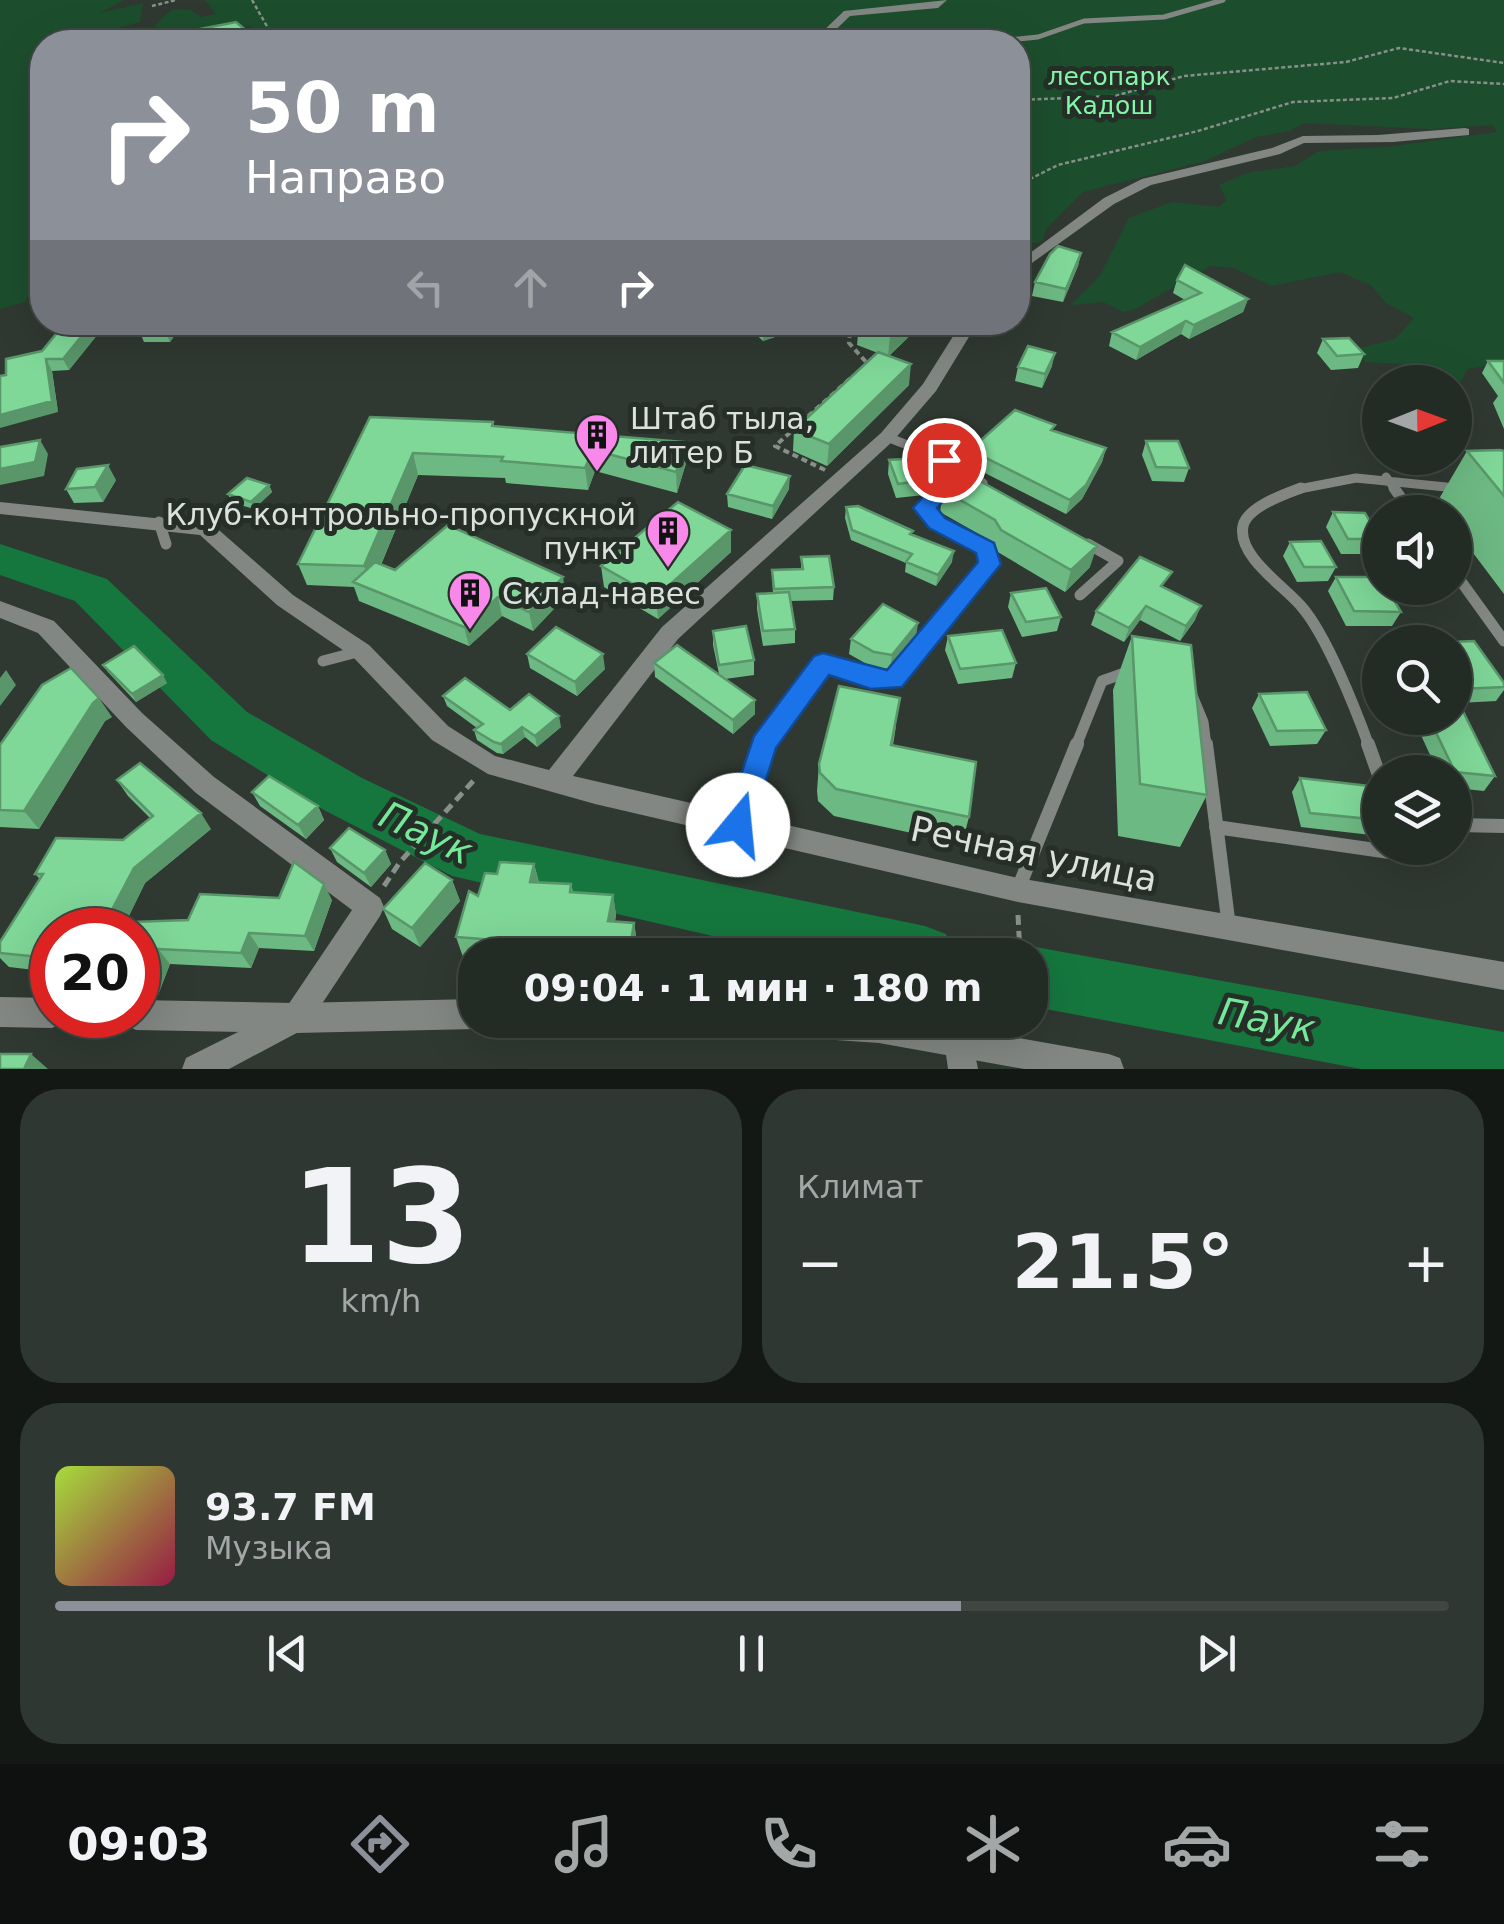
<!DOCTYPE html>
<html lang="ru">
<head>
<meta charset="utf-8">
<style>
	:root { --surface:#232b25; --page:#2f3732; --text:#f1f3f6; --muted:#a3a7a7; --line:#404742; --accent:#8c9099 }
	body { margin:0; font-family:"DejaVu Sans",sans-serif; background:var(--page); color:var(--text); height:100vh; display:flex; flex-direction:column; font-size:38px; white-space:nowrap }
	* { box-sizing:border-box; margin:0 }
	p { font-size:32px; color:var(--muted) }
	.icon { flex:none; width:55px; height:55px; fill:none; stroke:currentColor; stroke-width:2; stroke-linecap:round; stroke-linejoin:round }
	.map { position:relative; height:1069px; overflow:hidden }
	.drawer { display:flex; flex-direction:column; gap:20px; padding:20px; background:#131814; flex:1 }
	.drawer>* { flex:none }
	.top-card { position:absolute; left:30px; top:30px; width:1000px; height:305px; border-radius:40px; box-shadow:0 10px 40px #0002,0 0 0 2px var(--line); background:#8c9099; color:#fff; overflow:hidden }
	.needle { width:65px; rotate:89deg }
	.buttons { position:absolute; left:1362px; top:365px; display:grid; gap:20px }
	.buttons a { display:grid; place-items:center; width:110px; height:110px; border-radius:50%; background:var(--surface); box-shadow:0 10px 40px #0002,0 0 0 2px var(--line); font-size:50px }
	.speed { position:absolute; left:30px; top:908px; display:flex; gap:20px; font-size:50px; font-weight:700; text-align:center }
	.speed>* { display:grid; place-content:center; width:130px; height:130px; border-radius:50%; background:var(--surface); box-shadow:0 10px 40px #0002,0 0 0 2px var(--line); line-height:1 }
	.speed .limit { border:15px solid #d22; background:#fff; color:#111 }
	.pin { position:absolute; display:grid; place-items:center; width:85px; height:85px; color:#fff; margin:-42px; border:5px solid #fff; border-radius:50%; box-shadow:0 2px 10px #0007 }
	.me { position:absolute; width:110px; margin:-55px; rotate:17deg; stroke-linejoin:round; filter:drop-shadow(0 0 8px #0008) }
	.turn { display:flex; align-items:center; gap:35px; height:210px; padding:0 50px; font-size:45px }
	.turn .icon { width:130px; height:130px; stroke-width:2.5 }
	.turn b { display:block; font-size:70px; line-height:85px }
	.lanes { display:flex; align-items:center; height:95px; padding:0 50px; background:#0003; justify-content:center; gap:50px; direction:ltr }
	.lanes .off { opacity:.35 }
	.big { font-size:75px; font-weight:800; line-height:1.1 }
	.drawer .card { flex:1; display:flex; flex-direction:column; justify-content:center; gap:15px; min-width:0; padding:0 35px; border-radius:40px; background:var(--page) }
	.drawer .dial { align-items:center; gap:0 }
	.dial b { font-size:130px; line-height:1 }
	.song { display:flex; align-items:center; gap:30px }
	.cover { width:120px; height:120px; border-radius:15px; background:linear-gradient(135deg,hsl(80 70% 55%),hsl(340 70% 35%)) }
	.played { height:10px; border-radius:5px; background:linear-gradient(90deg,var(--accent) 65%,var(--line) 65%) }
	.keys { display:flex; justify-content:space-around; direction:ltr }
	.heat { display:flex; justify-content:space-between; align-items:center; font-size:55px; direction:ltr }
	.drawer .tiles { flex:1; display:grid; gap:20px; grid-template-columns:1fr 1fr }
	.card:last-child { grid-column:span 2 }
	.trip { position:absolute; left:458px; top:938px; width:590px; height:100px; border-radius:40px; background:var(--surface); box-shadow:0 10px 40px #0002,0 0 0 2px var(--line); font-weight:800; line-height:100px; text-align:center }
	.menu { display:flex; height:160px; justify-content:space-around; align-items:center; background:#0e110f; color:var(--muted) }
	.menu .icon { width:70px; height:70px }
	.menu .active { color:var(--accent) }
	.menu b { font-size:45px; color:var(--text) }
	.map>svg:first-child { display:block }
	.green { fill:#1c4e2d }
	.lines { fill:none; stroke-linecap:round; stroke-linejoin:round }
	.river { fill:#15773e; fill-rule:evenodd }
	.path-far2 { stroke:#879089; stroke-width:2.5; stroke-dasharray:4 2.5; stroke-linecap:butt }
	.path-far1 { stroke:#879089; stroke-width:4; stroke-dasharray:6 4; stroke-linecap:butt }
	.path { stroke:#879089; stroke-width:5; stroke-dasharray:10 6; stroke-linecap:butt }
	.service-far3 { stroke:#828783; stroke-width:5 }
	.service-far2 { stroke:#828783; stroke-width:9 }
	.service-far1 { stroke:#828783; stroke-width:11 }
	.service { stroke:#828783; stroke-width:14 }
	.minor { fill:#828783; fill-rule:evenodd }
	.tertiary { fill:#828783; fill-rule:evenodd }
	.wall { fill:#6db983 }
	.shaded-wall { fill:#59966a }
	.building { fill:#7fd798; stroke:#59966a; stroke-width:2.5 }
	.route { fill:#1a73e8; stroke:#114b97; stroke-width:2.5 }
	.labels { text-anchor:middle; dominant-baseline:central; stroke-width:10; stroke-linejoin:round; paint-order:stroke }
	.far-park-label { font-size:25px; fill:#83f6a7; stroke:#252f27 }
	.poi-label { font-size:30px; fill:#dbe2dd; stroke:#252f27; text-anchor:start }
	.near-street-label { font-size:35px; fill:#dbe2dd; stroke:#252f27 }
	.near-water-label { font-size:38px; font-style:italic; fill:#75e899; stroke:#252f27 }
</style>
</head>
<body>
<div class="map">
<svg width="1504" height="1069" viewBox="0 0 1504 1069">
	<rect width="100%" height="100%" fill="#2f3931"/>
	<path class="green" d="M0 0H124L100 13 143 3 140 22 107 31 110 42H42V282L32 287 25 302 0 309Z
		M205 0H1504V363L1467 369 1461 382 1401 364 1365 362 1357 349 1395 339 1414 318 1386 303 1371 285 1340 272 1271 286 1234 268 1211 266 1135 309 1124 312 1103 302 1071 305 1099 277 1129 218 1172 202 1219 207 1227 200 1219 185 1247 173 1295 166 1319 151 1387 147 1497 132 1492 125 1431 129 1304 123 1290 131 1256 137 1205 161 1083 192 1046 229 1043 241 1018 246V42H254L251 26 174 38 154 26 172 9 191 10 201 17 216 14Z"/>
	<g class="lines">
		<path class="river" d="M0 544 107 579 247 712 362 778 480 834 925 926 946 934 955 955H795L452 876 324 810 211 740 75 601 0 575Z
			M1030 946 1504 1032V1069H1361L1030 1006V955H1008Z"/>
		<path class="path-far2" d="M252 0 276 42
			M152 6 176 0
			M1018 100 1115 96 1184 76 1346 62 1399 48 1504 63
			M1018 185 1058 165 1198 131 1293 102 1393 98 1450 81 1504 84"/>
		<path class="path-far1" d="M851 322 849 343 867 363
			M202 334 223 322
			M825 470 775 446 853 376"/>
		<path class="path" d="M384 886 400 862 475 779
			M1018 915 1020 955"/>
		<path class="service-far3" d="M988 42 1038 37 1084 21 1164 17 1223 0"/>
		<path class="service-far2" d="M887 437 945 460 952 478 941 490
			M945 461 983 483
			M1386 477 1396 490
			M1294 490 1356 478 1456 488"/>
		<path class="service-far1" d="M1301 488C1285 494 1247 507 1243 526 1237 556 1284 586 1301 606 1326 634 1356 710 1369 746
			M1394 488 1411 512
			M159 522 166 544
			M1455 573 1504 641
			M1080 595 1118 561 1088 544
			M323 661 361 651
			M1191 693 1203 722 1206 746
			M762 746 823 663 871 679 893 680 990 563 986 549 937 523 924 508 943 488
			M1076 746 1102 681 1133 670"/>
		<path class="service" d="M1206 744 1229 927
			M1368 744 1380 778
			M738 825 763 744
			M1455 825 1504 826
			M1216 827 1417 856 1430 848
			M1018 889 1077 744"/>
		<path class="minor" d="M947 0 938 8 850 16C835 30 826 43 805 42L820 34 844 11Z
			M1465 128 1469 129V135L1393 142 1304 143 1280 154 1151 185 1114 204 1018 273V262L1104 198 1142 179 1272 148 1303 136 1378 135Z
			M962 322H978L936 391 893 441 678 639 573 776 1018 878 1504 962V990L1018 902 595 804 488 774 432 740 353 657 277 605 200 535 0 514V502L212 524 293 595 369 645 448 726 495 756 549 770 662 627 881 433 923 384Z
			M0 601 54 621 142 713 214 777 380 898 384 907 380 916 306 1028 229 1069H182L186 1058 286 1008 352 910 196 793 126 727 38 633 0 618Z
			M959 1025 970 1029 978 1069H948L944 1040 948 1029Z"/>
		<path class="tertiary" d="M0 997 52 998V1015H66L62 1023 52 1028 0 1027Z
			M475 999V1020H487L485 1024 475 1029 296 1033 136 1030 126 1025 121 1015H138V1000L296 1003Z
			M748 1020H918L1109 1054 1120 1058 1124 1069H1024L879 1043 763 1035 753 1030Z"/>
	</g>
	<path class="wall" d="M200 29 260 42H206L203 40Z
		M1081 253 1078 266 1063 302 1032 296 1035 282Z
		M1177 280 1248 299 1243 312 1189 339 1181 334 1136 360 1109 346 1112 332 1185 300 1173 293Z
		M142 322H184L170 342H144L138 328Z
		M330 322H499L498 326H386L359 333Z
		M743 322H818V323L763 341Z
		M924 322 889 356 909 385 827 466 793 451 794 430 878 353 857 345 859 325Z
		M106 324 69 370 52 371 58 412 42 351Z
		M1323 339 1364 354 1358 368 1331 370 1317 353Z
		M1488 361H1504V429L1493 403 1498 396 1482 373Z
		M1052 366 1042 388 1015 381 1018 367Z
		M370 417 493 422 494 426 686 463 677 493 595 471 588 490 506 483 505 478 418 475 381 565 395 570 566 596 533 631 502 616 469 646 359 601 354 587 307 585 298 564Z
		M1053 431 1106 448 1102 462 1082 499 1066 514 967 464 970 450Z
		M1146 441 1189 468 1184 482 1152 481 1142 455Z
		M1467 451H1504V594L1455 529V512H1443L1436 504Z
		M889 460 926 480 924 495 896 498 888 474Z
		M116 480 103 502 74 503 66 489Z
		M269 485 272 492 254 509 231 502 228 494Z
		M789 489 772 519 728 507 727 494Z
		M943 490 1090 567 1065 592 996 551 991 541 940 512Z
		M846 507 912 534 952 562 936 586 905 572 906 563 851 540 845 518Z
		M1333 512 1380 537V542L1374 554H1341L1326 527Z
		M731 530V552L658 619 604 587 601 566Z
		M1290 542 1336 567 1328 581 1297 582 1283 556Z
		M801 557 834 587 833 600 790 601 795 629V643L763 646 757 609V594L773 593 772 570 801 569Z
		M1336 577 1401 612 1392 626H1346L1328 591Z
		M1165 588 1195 620 1180 641 1140 620 1124 642 1091 625 1096 611Z
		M1011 593 1061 617 1057 631 1022 637 1008 607Z
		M713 631 754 660V675L725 679 755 714 733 734 655 677 654 663 719 674 713 645Z
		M948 636 1016 663 1012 678 958 684 945 650Z
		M1132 636 1207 795 1180 847 1118 836 1113 690Z
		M916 638 890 669 872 667 849 654 851 639Z
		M1455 642 1504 687V690L1496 701 1459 703 1495 776 1484 791 1455 788V772H1438L1413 718H1455Z
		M527 654 605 669 577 696 530 668Z
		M103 665 167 683 136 702 108 672Z
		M1259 694 1326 730 1317 744 1270 746 1252 708Z
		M443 696 510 710 561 727 537 747 525 737 503 754 497 753 477 740 474 730 477 728 447 706Z
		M112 717 105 721 39 829 0 827V745Z
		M896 726 893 745 969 817 962 844 834 816 818 801 817 791 819 764Z
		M1300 778 1380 788V836L1301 827 1292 792Z
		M117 780 211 829 145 883 126 922 188 920 332 900 314 951 259 948 251 968 170 964 158 995 138 996V930H52V989L40 977 43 971 9 967 0 958V942L40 879 35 874 123 840 150 818 128 796Z
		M252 792 318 806 324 820 306 839 260 806Z
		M330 848 385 850 391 864 371 887 337 862Z
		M534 864 539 882 571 884 573 892 613 895 616 915 615 921 634 923 637 942 635 955H475V957H463L456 937 478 896 497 874Z
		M452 880 460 901 420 947 392 929 383 909Z"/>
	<path class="shaded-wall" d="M1081 253 1078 266 1063 302 1066 289Z
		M1248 299 1243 312 1189 339 1194 325Z
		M1186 321 1181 334 1136 360 1140 347Z
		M93 322H105L106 324 69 370 63 359Z
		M168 322H184L170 342 164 328Z
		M368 322H386V326L359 333 357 326Z
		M791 322H818L763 341V331Z
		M905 322H924L888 356 890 336Z
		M1055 353 1052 366 1042 388 1045 374Z
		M46 359 52 371 58 412 0 428V415Z
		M911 364 909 385 827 466 829 444Z
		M40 440 48 454 44 476 0 485V469Z
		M685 442 686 463 677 493 676 472Z
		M1106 448 1102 462 1082 499 1066 514 1070 500Z
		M593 450 595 471 588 490 585 468Z
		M413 453 418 475 371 588 364 566Z
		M108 465 116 480 103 502 95 487Z
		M790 476 789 489 772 519 773 506Z
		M269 485 272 492 254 509 251 502Z
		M731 530V552L658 619 656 597Z
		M1097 546 1090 567 1065 592 1071 570Z
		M954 551 952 562 936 586 938 575Z
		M563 577 566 596 533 631 529 612Z
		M498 597 502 616 469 646 464 627Z
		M1146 606 1140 620 1124 642 1129 628Z
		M1201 606 1195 620 1180 641 1186 626Z
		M918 623 916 638 890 669 892 655Z
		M603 654 605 669 577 696 575 682Z
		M6 670 16 685 0 706V678Z
		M163 675 167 683 136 702 132 694Z
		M99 698 112 717 105 721 39 829 24 811 93 703Z
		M755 700V714L733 734V720Z
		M559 716 561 727 537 747 535 736Z
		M522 727 525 737 503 754 501 744Z
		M318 806 324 820 306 839 298 825Z
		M201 813 211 829 145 883 122 930 105 923 134 868Z
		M385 850 391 864 371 887 364 873Z
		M534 864 539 884 530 882Z
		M452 880 460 901 420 947 412 928Z
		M324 884 332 900 314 951 305 936Z
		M613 895 616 915 612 940 608 921Z
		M634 923 637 942 635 955H629Z
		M249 933 259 948 251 968 241 953Z
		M158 949 170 964 158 995 146 980Z
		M31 1054 48 1069H24Z"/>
	<path class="building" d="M236 22 260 42H215L200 29Z
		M1058 246 1081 253 1066 289 1035 282 1050 254Z
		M1185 265 1248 299 1194 325 1186 321 1140 347 1112 332 1201 293 1177 280Z
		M66 322H93L63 359H46L52 401 0 415V376L6 375V359L42 351Z
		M142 322H168L164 328H138Z
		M754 322H791L763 331Z
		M862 322H905L890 336 859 325Z
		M1349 338 1364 354 1337 356 1323 339Z
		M1028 346 1055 353 1045 374 1018 367Z
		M878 352 911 364 829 444 794 430Z
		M1488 361H1504V383Z
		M1015 410 1055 425 1051 430 1106 448 1086 485 1070 500 970 450Z
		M370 417 493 422 492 426 685 442 676 472 593 450 585 468 501 461 503 457 413 453 364 566 298 564Z
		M40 440 35 462 0 469V447Z
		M1146 441H1178L1189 468 1156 467Z
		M1500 450 1504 451V496L1467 451Z
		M917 458 926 480 898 484 889 460Z
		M108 465 95 487 66 489 77 469Z
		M745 465 790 476 773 506 727 494Z
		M969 475 1097 546 1071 570 1001 530 995 520 943 490Z
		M247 478 269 485 251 502 228 494Z
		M678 502 731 530 656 597 601 566Z
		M858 506 913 531 910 534 954 551 938 575 906 562 912 554 852 530 846 507Z
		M1333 512 1365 513 1380 539H1348Z
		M448 525 563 577 529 612 498 597 464 627 353 582 375 562 395 570Z
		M1321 541 1336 567H1304L1290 542Z
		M829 556 834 587 774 589 772 570 803 569 801 557Z
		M1140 557 1172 572 1161 586 1201 606 1186 626 1146 606 1129 628 1096 611Z
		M1336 577H1380V588H1387L1401 612 1354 611Z
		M1046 588 1061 617 1026 622 1011 593Z
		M789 592 795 629 763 631 757 594Z
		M883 604 918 623 892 655 874 652 851 639Z
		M746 626 754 660 719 665 713 631Z
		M556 627 603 654 575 682 527 654Z
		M1002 630 1016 663 960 669 948 636Z
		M1132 636 1191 645 1207 795 1140 784Z
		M1474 641 1504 683V687L1460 689 1455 681V642H1452Z
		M677 645 755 700 733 720 654 663Z
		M134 646 163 675 132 694 103 665Z
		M71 668 99 698 93 703 24 811 0 810V745L42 685Z
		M465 678 510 710 529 694 559 716 535 736 522 727 501 744 494 742 474 730 483 724 443 696Z
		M839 686 900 698 891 745 976 762 969 817 836 789 820 773 819 764Z
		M1307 692 1326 730 1277 731 1259 694Z
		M1455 695 1495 776 1455 772 1429 718H1455Z
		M140 763 201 813 134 868 105 923 188 920 200 894 279 898 294 862 324 884 305 936 249 933 241 953 158 949 146 980 138 981V930H52V977H40L50 958 0 953V942L43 874H35L56 838 123 840 153 816 117 780Z
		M269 776 318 806 298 825 252 792Z
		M1300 778 1379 787 1380 820 1310 813Z
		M349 828 385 850 364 873 330 848Z
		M500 862 534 864 530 882 571 884 570 892 613 895 608 921 634 923 629 955 528 954 531 943 456 937 469 891 478 896 485 873 497 874Z
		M425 863 452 880 412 928 383 909Z
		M0 1054H31L24 1069H0Z"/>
	<path class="route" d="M944 454 952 456 963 478 937 508 945 518 994 543 1001 564 902 687 871 689 829 675 776 748 749 834 738 838 728 834 724 825 754 736 814 656 823 653 887 670 978 562 976 553 929 528 913 508 941 477 934 460Z"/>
	<defs>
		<g id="building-pin" transform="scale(2.25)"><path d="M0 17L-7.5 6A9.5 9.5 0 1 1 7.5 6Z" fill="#f888ea" stroke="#252f27"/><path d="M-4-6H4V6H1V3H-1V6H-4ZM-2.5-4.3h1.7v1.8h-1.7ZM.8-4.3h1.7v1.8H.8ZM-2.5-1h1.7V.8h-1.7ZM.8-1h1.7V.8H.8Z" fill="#111"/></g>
	</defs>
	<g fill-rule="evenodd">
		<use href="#building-pin" x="597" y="435"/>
		<use href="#building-pin" x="668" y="531"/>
		<use href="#building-pin" x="470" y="593"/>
	</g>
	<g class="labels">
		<g class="far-park-label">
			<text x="1109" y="76">лесопарк<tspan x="1109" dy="29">Кадош</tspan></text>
		</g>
		<g class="poi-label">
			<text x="630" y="418">Штаб тыла,<tspan x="630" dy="34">литер Б</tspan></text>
			<text x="636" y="514" text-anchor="end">Клуб-контрольно-пропускной<tspan x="636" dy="34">пункт</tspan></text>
			<text x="502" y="593">Склад-навес</text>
		</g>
		<g class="near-street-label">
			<text transform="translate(1034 854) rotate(12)">Речная улица</text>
		</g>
		<g class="near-water-label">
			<text transform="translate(426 833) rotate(25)">Паук</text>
			<text transform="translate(1267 1020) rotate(11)">Паук</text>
		</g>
	</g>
</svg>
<div class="buttons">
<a><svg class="needle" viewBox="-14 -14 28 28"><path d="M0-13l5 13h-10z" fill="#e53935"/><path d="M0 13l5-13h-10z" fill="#a3a7a7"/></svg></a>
<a><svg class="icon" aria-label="sound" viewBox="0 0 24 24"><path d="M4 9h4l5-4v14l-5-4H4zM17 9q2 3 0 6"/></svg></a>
<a><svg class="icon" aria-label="search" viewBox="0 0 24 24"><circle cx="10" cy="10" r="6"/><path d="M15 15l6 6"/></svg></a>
<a><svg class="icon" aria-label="layers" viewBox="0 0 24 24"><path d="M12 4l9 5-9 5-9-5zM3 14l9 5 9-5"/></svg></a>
</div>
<div class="speed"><div class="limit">20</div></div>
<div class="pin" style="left:944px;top:460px;background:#d93025"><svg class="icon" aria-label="arrive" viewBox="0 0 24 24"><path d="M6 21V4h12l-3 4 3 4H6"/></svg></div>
<svg class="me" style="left:738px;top:825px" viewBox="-20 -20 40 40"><circle r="19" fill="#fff"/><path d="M0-13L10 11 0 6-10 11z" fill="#1a73e8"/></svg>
<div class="trip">09:04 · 1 мин · 180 m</div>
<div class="top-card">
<div class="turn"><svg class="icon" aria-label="right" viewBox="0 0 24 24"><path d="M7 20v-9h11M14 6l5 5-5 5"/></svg><div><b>50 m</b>Направо</div></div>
<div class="lanes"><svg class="icon off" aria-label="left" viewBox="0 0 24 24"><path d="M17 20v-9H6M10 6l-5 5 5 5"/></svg><svg class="icon off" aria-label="ahead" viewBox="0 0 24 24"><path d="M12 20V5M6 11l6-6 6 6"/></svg><svg class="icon" aria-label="right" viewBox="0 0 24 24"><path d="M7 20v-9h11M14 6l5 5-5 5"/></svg></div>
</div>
</div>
<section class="drawer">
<div class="tiles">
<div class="card dial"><b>13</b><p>km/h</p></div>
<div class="card"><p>Климат</p>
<div class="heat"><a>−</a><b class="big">21.5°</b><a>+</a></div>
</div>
<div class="card">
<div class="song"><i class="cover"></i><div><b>93.7 FM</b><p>Музыка</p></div></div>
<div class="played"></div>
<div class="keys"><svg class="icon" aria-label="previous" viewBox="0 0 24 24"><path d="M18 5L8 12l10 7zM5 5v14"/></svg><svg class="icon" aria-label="pause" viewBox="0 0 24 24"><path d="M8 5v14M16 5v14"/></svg><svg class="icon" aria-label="next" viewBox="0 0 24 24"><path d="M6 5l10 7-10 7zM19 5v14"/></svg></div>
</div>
</div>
</section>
<nav class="menu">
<b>09:03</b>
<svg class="icon active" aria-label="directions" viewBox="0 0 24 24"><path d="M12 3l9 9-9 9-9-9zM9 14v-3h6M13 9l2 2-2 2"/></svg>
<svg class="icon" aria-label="music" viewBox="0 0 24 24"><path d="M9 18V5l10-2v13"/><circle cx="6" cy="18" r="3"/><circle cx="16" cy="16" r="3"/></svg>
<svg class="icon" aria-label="phone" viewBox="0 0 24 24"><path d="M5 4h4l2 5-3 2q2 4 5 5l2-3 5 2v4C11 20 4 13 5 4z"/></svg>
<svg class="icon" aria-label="climate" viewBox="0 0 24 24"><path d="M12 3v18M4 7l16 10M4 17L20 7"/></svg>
<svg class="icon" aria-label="car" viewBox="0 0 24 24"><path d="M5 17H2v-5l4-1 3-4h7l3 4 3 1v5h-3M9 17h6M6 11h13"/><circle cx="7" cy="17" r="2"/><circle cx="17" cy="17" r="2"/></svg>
<svg class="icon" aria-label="filters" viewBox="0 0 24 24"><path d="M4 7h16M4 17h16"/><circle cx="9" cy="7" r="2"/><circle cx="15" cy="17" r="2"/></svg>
</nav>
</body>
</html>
